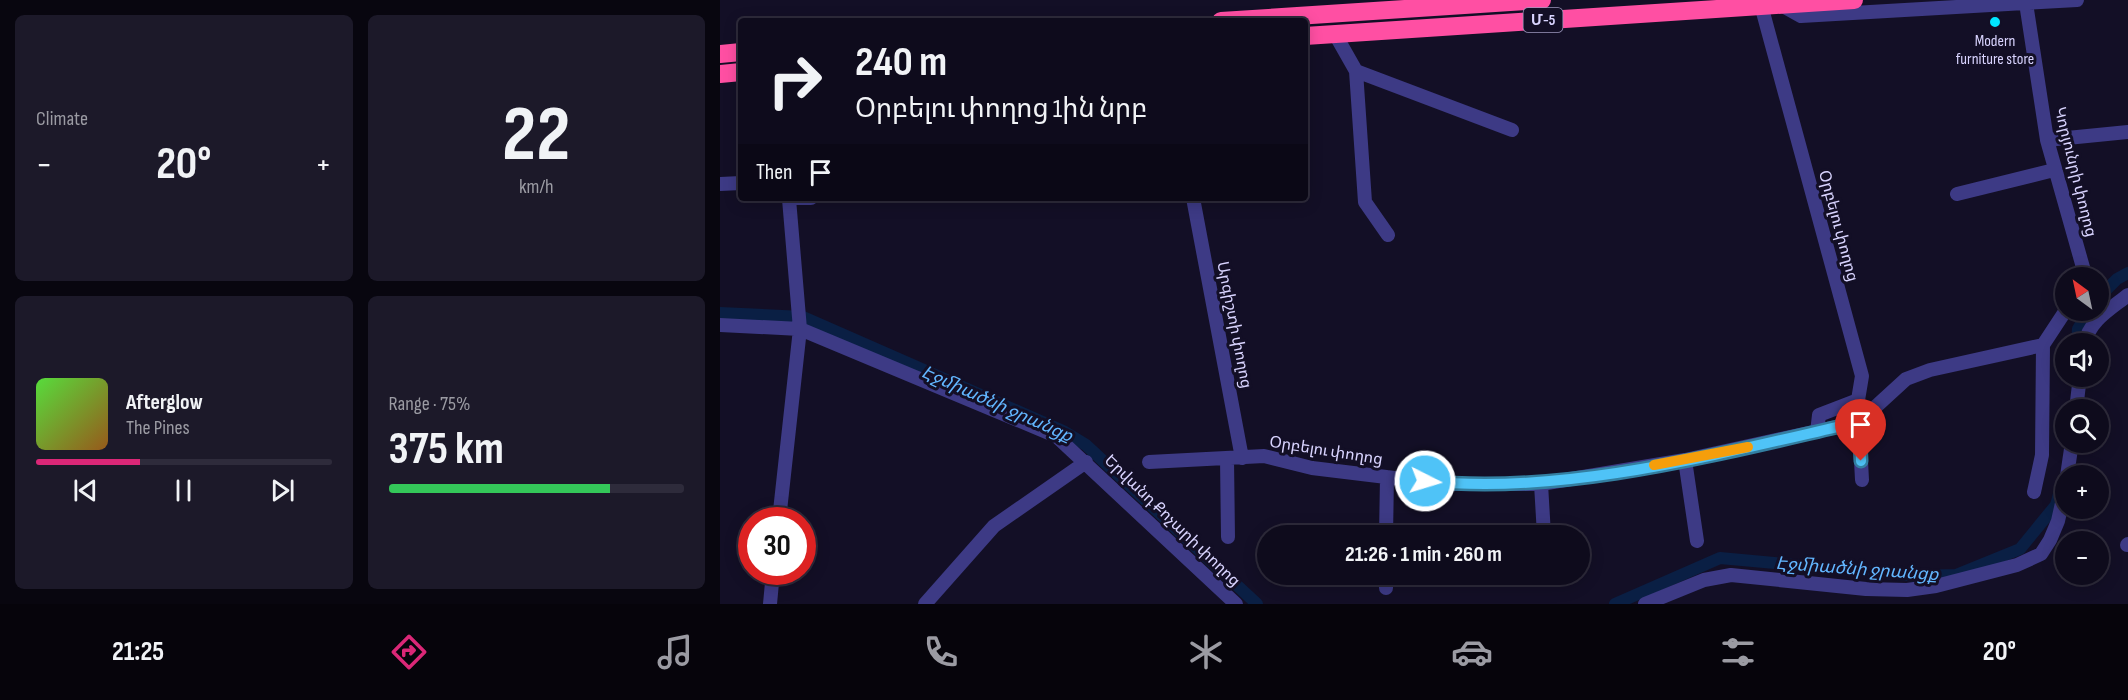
<!DOCTYPE html>
<html lang="en">
<head>
<meta charset="utf-8">
<style>
	:root { --surface:#0e0b1c; --page:#1c1929; --text:#f1f3f6; --muted:#9b9ba3; --line:#2e2b3b; --accent:#db2777 }
	body { margin:0; font-family:"Sofia Sans Condensed","Noto Sans Armenian",sans-serif; background:var(--page); color:var(--text); height:100vh; display:flex; flex-direction:column; font-size:22px; white-space:nowrap }
	* { box-sizing:border-box; margin:0 }
	p { font-size:20px; color:var(--muted) }
	.icon { flex:none; width:33px; height:33px; fill:none; stroke:currentColor; stroke-width:2; stroke-linecap:round; stroke-linejoin:round }
	.map { position:relative; flex:1; overflow:hidden }
	.sheet { display:flex; flex-direction:column; gap:15px; padding:15px; background:#08060f; width:720px }
	.sheet>* { flex:none }
	.hud { position:absolute; left:18px; top:18px; width:570px; height:183px; border-radius:6px; box-shadow:0 3px 15px #0003,0 0 0 2px var(--line); background:#0e0b1c; color:var(--text); overflow:hidden }
	.needle { width:39px; rotate:327deg }
	.tools { position:absolute; left:1335px; top:267px; display:grid; gap:12px }
	.tools a { display:grid; place-items:center; width:54px; height:54px; border-radius:50%; background:var(--surface); box-shadow:0 3px 15px #0003,0 0 0 2px var(--line); font-size:30px }
	.speed { position:absolute; left:18px; top:507px; display:flex; gap:12px; font-size:30px; font-weight:700; text-align:center }
	.speed>* { display:grid; place-content:center; width:78px; height:78px; border-radius:50%; background:var(--surface); box-shadow:0 3px 15px #0003,0 0 0 2px var(--line); line-height:1 }
	.speed .limit { border:9px solid #d22; background:#fff; color:#111 }
	.pin { position:absolute; display:grid; place-items:center; width:51px; height:51px; color:#fff; margin:-62px -26px; border-radius:50% 50% 50% 0; rotate:-45deg; box-shadow:0 0 6px #0007 }
	.pin .icon { rotate:45deg }
	.me { position:absolute; width:66px; margin:-33px; rotate:95deg; stroke-linejoin:round; filter:drop-shadow(0 0 4px #0008) }
	.turn { display:flex; align-items:center; gap:21px; height:126px; padding:0 18px; font-size:27px }
	.turn .icon { width:78px; height:78px; stroke-width:2.5 }
	.turn b { display:block; font-size:42px; line-height:51px }
	.then { display:flex; align-items:center; height:57px; padding:0 18px; background:#0003; gap:12px; font-size:22px }
	.big { font-size:45px; font-weight:700; line-height:1.1 }
	.sheet .widget { flex:1; display:flex; flex-direction:column; justify-content:center; gap:9px; min-width:0; padding:0 21px; border-radius:9px; background:var(--page) }
	.sheet .dial { align-items:center; gap:0 }
	.dial b { font-size:78px; line-height:1 }
	.song { display:flex; align-items:center; gap:18px }
	.cover { width:72px; height:72px; border-radius:9px; background:linear-gradient(135deg,hsl(110 70% 55%),hsl(30 70% 35%)) }
	.played { height:6px; border-radius:3px; background:linear-gradient(90deg,var(--accent) 35%,var(--line) 35%) }
	.keys { display:flex; justify-content:space-around; direction:ltr }
	.heat { display:flex; justify-content:space-between; align-items:center; font-size:33px; direction:ltr }
	.charge { height:9px; border-radius:4px; background:linear-gradient(90deg,#34c759 75%,var(--line) 0) }
	.sheet .tiles { flex:1; display:grid; gap:15px; grid-template-columns:repeat(2,1fr) }
	.trip { position:absolute; left:537px; top:525px; width:333px; height:60px; border-radius:30px; background:var(--surface); box-shadow:0 3px 15px #0003,0 0 0 2px var(--line); font-weight:700; line-height:60px; text-align:center }
	.menu { display:flex; height:96px; justify-content:space-around; align-items:center; background:#06040b; color:var(--muted) }
	.menu .icon { width:42px; height:42px }
	.menu .selected { color:var(--accent) }
	.menu b { font-size:27px; color:var(--text) }
	main { display:flex; flex:1; min-height:0 }
	.map>svg:first-child { display:block }
	.lines { fill:none; stroke-linecap:round; stroke-linejoin:round }
	.canal { stroke:#0a1f44; stroke-width:12 }
	.street { stroke:#3d3a85; stroke-width:14 }
	.highway { stroke:#ff4fa3; stroke-width:18 }
	.route-casing { stroke:#337fa1; stroke-width:15 }
	.route { stroke:#4fc3f7; stroke-width:10 }
	.slow { stroke:#f59e0b; stroke-width:10 }
	.poi-dot { fill:#00e5ff; stroke:#130f26; stroke-width:2 }
	.labels { text-anchor:middle; dominant-baseline:central; stroke-width:6; stroke-linejoin:round; paint-order:stroke }
	.shield { fill:#130f26; stroke:#9e99be; stroke-width:1.5 }
	.shield-label { font-size:15px; font-weight:bold; fill:#d9d4ff }
	.poi-label { font-size:16px; fill:#d9d4ff; stroke:#130f26 }
	.street-label { font-size:16px; fill:#d9d4ff; stroke:#130f26 }
	.water-label { font-size:18px; font-style:italic; fill:#62b6ff; stroke:#130f26 }
</style>
</head>
<body>
<main>
<section class="sheet">
<div class="tiles">
<div class="widget"><p>Climate</p>
<div class="heat"><a>−</a><b class="big">20°</b><a>+</a></div>
</div>
<div class="widget dial"><b>22</b><p>km/h</p></div>
<div class="widget">
<div class="song"><i class="cover"></i><div><b>Afterglow</b><p>The Pines</p></div></div>
<div class="played"></div>
<div class="keys"><svg class="icon" aria-label="previous" viewBox="0 0 24 24"><path d="M18 5L8 12l10 7zM5 5v14"/></svg><svg class="icon" aria-label="pause" viewBox="0 0 24 24"><path d="M8 5v14M16 5v14"/></svg><svg class="icon" aria-label="next" viewBox="0 0 24 24"><path d="M6 5l10 7-10 7zM19 5v14"/></svg></div>
</div>
<div class="widget"><p>Range · 75%</p><b class="big">375 km</b><div class="charge"></div></div>
</div>
</section>
<div class="map">
<svg width="1408" height="604" viewBox="0 0 1408 604">
	<rect width="100%" height="100%" fill="#130f26"/>
	<g class="lines">
		<path class="canal" d="M1378 298 1397 279 1408 273
			M0 313 83 317 343 431 366 445 537 604
			M1357 344 1358 329 1369 310
			M895 604 1000 558 1198 576 1236 575 1300 549 1336 505 1339 494"/>
		<path class="street" d="M1306 3 1327 140 1366 278
			M1041 5 1142 376 1138 400 1099 415 1097 432
			M1061 5 1081 16 1357 0
			M615 34 636 71 645 202 668 235
			M636 71 792 130
			M1327 140 1408 132
			M0 184 21 183
			M1237 194 1334 170
			M69 198H91
			M473 198 522 458
			M0 325 80 329 336 436 516 604
			M1365 344C1368 321 1392 308 1408 295
			M1356 410 1360 376
			M1139 422 1186 379 1210 370 1323 345
			M1139 422 1142 480
			M507 459 508 537
			M965 460 977 541
			M429 462 544 456 592 468 724 484H821L965 460 1139 422
			M1347 476 1352 442
			M821 484 824 535
			M1314 492 1322 455 1323 345 1346 310
			M59 520 80 329 69 199
			M666 536 667 477
			M1407 545 1408 544
			M666 588V574
			M50 604 53 572
			M205 604 274 526 366 462
			M925 604 984 580 1011 575 1146 589 1187 590 1216 586 1297 565 1321 554 1330 540 1338 521 1346 485"/>
		<path class="highway" d="M501 21 822 0
			M585 36 1134 0
			M0 54 21 52
			M0 74 21 72"/>
	</g>
	<g class="lines">
		<g class="route-casing">
			<path id="route" d="M705 481C845 496 1002 453 1139 422L1141 461"/>
		</g>
		<use href="#route" class="route"/>
		<path class="slow" d="M934 465 1028 447"/>
	</g>
	<circle class="poi-dot" cx="1275" cy="22" r="6"/>
	<g class="labels">
		<rect class="shield" x="803.5" y="8" width="39" height="24" rx="4.5"/>
		<g class="shield-label">
			<text x="823" y="20">Մ-5</text>
		</g>
		<g class="poi-label">
			<text x="1275" y="41">Modern<tspan x="1275" dy="18">furniture store</tspan></text>
		</g>
		<g class="street-label">
			<text transform="translate(1355 172) rotate(76)">Կորյունրի փողոց</text>
			<text transform="translate(1118 226) rotate(75)">Օրբելու փողոց</text>
			<text transform="translate(514 325) rotate(79)">Արգիշտի փողոց</text>
			<text transform="translate(606 451) rotate(9)">Օրբելու փողոց</text>
			<text transform="translate(452 521) rotate(44)">Երվանդ Քոչարի փողոց</text>
		</g>
		<g class="water-label">
			<text transform="translate(277 404) rotate(24)">Էջմիածնի ջրանցք</text>
			<text transform="translate(1137 569) rotate(4)">Էջմիածնի ջրանցք</text>
		</g>
	</g>
</svg>
<div class="tools">
<a><svg class="needle" viewBox="-14 -14 28 28"><path d="M0-13l5 13h-10z" fill="#e53935"/><path d="M0 13l5-13h-10z" fill="#9b9ba3"/></svg></a>
<a><svg class="icon" aria-label="sound" viewBox="0 0 24 24"><path d="M4 9h4l5-4v14l-5-4H4zM17 9q2 3 0 6"/></svg></a>
<a><svg class="icon" aria-label="search" viewBox="0 0 24 24"><circle cx="10" cy="10" r="6"/><path d="M15 15l6 6"/></svg></a>
<a>+</a>
<a>−</a>
</div>
<div class="speed"><div class="limit">30</div></div>
<div class="pin" style="left:1141px;top:461px;background:#d93025"><svg class="icon" aria-label="arrive" viewBox="0 0 24 24"><path d="M6 21V4h12l-3 4 3 4H6"/></svg></div>
<svg class="me" style="left:705px;top:481px" viewBox="-20 -20 40 40"><circle r="17" fill="#4fc3f7" stroke="#fff" stroke-width="3"/><path d="M0-11L8 9 0 5-8 9z" fill="#fff"/></svg>
<div class="trip">21:26 · 1 min · 260 m</div>
<div class="hud">
<div class="turn"><svg class="icon" aria-label="right" viewBox="0 0 24 24"><path d="M7 20v-9h11M14 6l5 5-5 5"/></svg><div><b>240 m</b>Օրբելու փողոց 1ին նրբ</div></div>
<div class="then">Then<svg class="icon" aria-label="arrive" viewBox="0 0 24 24"><path d="M6 21V4h12l-3 4 3 4H6"/></svg></div>
</div>
</div>
</main>
<nav class="menu">
<b>21:25</b>
<svg class="icon selected" aria-label="directions" viewBox="0 0 24 24"><path d="M12 3l9 9-9 9-9-9zM9 14v-3h6M13 9l2 2-2 2"/></svg>
<svg class="icon" aria-label="music" viewBox="0 0 24 24"><path d="M9 18V5l10-2v13"/><circle cx="6" cy="18" r="3"/><circle cx="16" cy="16" r="3"/></svg>
<svg class="icon" aria-label="phone" viewBox="0 0 24 24"><path d="M5 4h4l2 5-3 2q2 4 5 5l2-3 5 2v4C11 20 4 13 5 4z"/></svg>
<svg class="icon" aria-label="climate" viewBox="0 0 24 24"><path d="M12 3v18M4 7l16 10M4 17L20 7"/></svg>
<svg class="icon" aria-label="car" viewBox="0 0 24 24"><path d="M5 17H2v-5l4-1 3-4h7l3 4 3 1v5h-3M9 17h6M6 11h13"/><circle cx="7" cy="17" r="2"/><circle cx="17" cy="17" r="2"/></svg>
<svg class="icon" aria-label="filters" viewBox="0 0 24 24"><path d="M4 7h16M4 17h16"/><circle cx="9" cy="7" r="2"/><circle cx="15" cy="17" r="2"/></svg>
<b>20°</b>
</nav>
</body>
</html>
